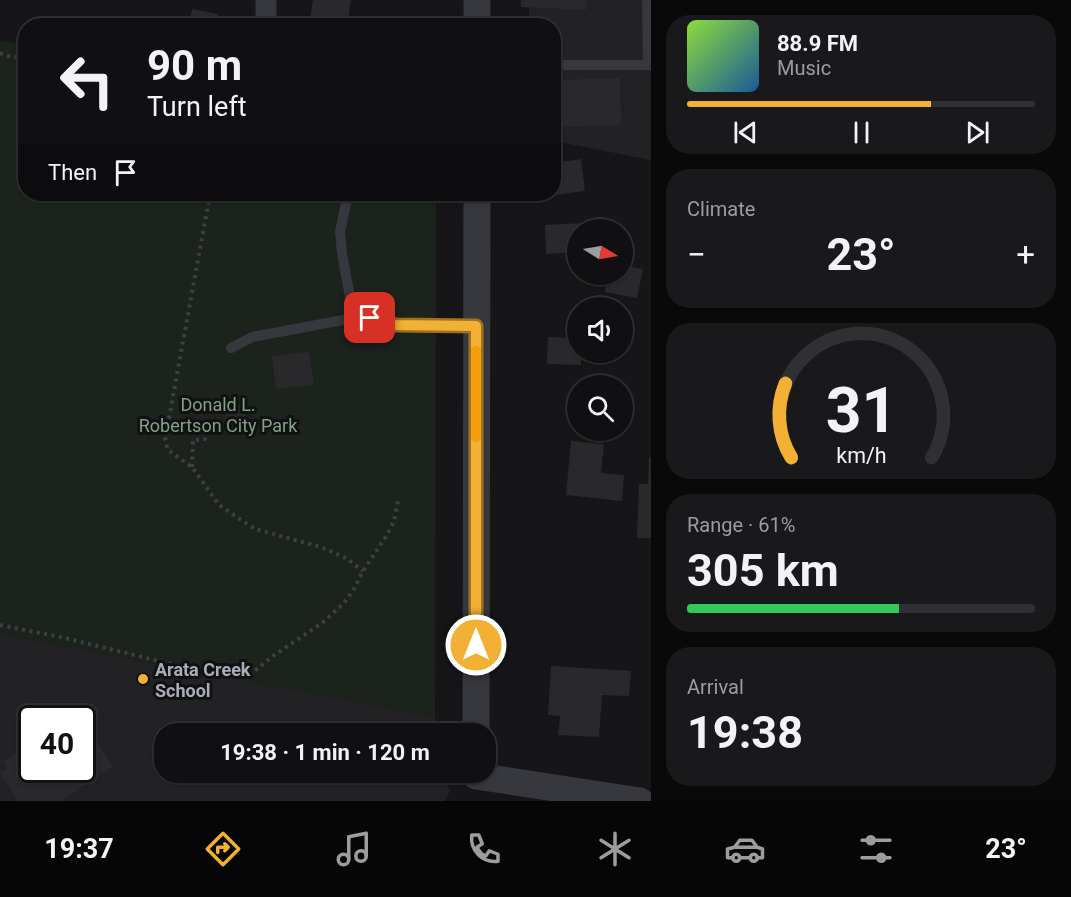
<!DOCTYPE html>
<meta charset="utf-8">
<style>
:root{--surface:#101012;--page:#19191b;--text:#f1f3f6;--muted:#9c9d9f;--line:#303032;--accent:#f2b134}
body{margin:0;font-family:Roboto,sans-serif;background:var(--page);color:var(--text);height:100vh;display:flex;flex-direction:column;font-size:22px;white-space:nowrap}
*{box-sizing:border-box;margin:0}
p{font-size:20px;color:var(--muted)}
.icon{flex:none;width:33px;height:33px;fill:none;stroke:currentColor;stroke-width:2;stroke-linecap:round;stroke-linejoin:round}
.map{position:relative;flex:1;overflow:hidden}
.side{display:flex;flex-direction:column;gap:15px;padding:15px;background:#09090a;width:420px}
.side>*{flex:none}
.hud{position:absolute;left:18px;top:18px;width:543px;height:183px;border-radius:24px;box-shadow:0 2px 4px #0004,0 0 0 2px var(--line);background:#101012;color:var(--text);overflow:hidden}
.needle{width:39px;rotate:101deg}
.tools{position:absolute;left:567px;top:219px;display:grid;gap:12px}
.tools a{display:grid;place-items:center;width:66px;height:66px;border-radius:50%;background:var(--surface);box-shadow:0 2px 4px #0004,0 0 0 2px var(--line);font-size:30px}
.speed{position:absolute;left:18px;top:705px;display:flex;gap:12px;font-size:30px;font-weight:700;text-align:center}
.speed>*{display:grid;place-content:center;width:78px;height:78px;border-radius:50%;background:var(--surface);box-shadow:0 2px 4px #0004,0 0 0 2px var(--line);line-height:1}
.speed .limit{border:3px solid #111;border-radius:9px;background:#fff;color:#111}
.pin{position:absolute;display:grid;place-items:center;width:51px;height:51px;color:#fff;margin:-26px;border-radius:12px;box-shadow:0 3px 9px #0006}
.me{position:absolute;width:66px;margin:-33px;rotate:0deg;stroke-linejoin:round;filter:drop-shadow(0 0 4px #0008)}
.turn{display:flex;align-items:center;gap:21px;height:126px;padding:0 30px;font-size:27px}
.turn .icon{width:78px;height:78px;stroke-width:2.5}
.turn b{display:block;font-size:42px;line-height:51px}
.then{display:flex;align-items:center;height:57px;padding:0 30px;background:#0003;gap:12px;font-size:22px}
.big{font-size:45px;font-weight:700;line-height:1.1}
.side .widget{flex:1;display:flex;flex-direction:column;justify-content:center;gap:9px;min-width:0;padding:0 21px;border-radius:24px;background:var(--page)}
.side .dial{align-items:center;gap:0}
.dial svg{height:156px;overflow:visible;fill:none;stroke:var(--line);stroke-width:7;stroke-linecap:round;text-anchor:middle}
.dial text{fill:var(--text);stroke:none}
.song{display:flex;align-items:center;gap:18px}
.cover{width:72px;height:72px;border-radius:9px;background:linear-gradient(135deg,hsl(90 70% 55%),hsl(210 70% 35%))}
.played{height:6px;border-radius:3px;background:linear-gradient(90deg,var(--accent) 70%,var(--line) 70%)}
.keys{display:flex;justify-content:space-around;direction:ltr}
.heat{display:flex;justify-content:space-between;align-items:center;font-size:33px;direction:ltr}
.charge{height:9px;border-radius:4px;background:linear-gradient(90deg,#34c759 61%,var(--line) 0)}
.trip{position:absolute;left:154px;top:723px;width:342px;height:60px;border-radius:24px;background:var(--surface);box-shadow:0 2px 4px #0004,0 0 0 2px var(--line);font-weight:700;line-height:60px;text-align:center}
.menu{display:flex;height:96px;justify-content:space-around;align-items:center;background:#060607;color:var(--muted)}
.menu .icon{width:42px;height:42px}
.menu .current{color:var(--accent)}
.menu b{font-size:27px;color:var(--text)}
main{display:flex;flex:1;min-height:0}
.map>svg:first-child{display:block}
.built{fill:#222225;fill-rule:evenodd}
.green{fill:#1c231d}
.building{fill:#29292c}
.lines{fill:none;stroke-linecap:round;stroke-linejoin:round}
.path{stroke:#3d3f44;stroke-width:4;stroke-dasharray:3 4.5;stroke-linecap:butt}
.service{stroke:#37383d;stroke-width:10}
.minor{stroke:#37383d;stroke-width:21}
.tertiary{stroke:#37383d;stroke-width:27}
.route-casing{stroke:#9d7322;stroke-width:15}
.route{stroke:#f2b134;stroke-width:10}
.slow{stroke:#f59e0b;stroke-width:10}
.poi-dot{fill:#f2b134;stroke:#111113;stroke-width:2}
.labels{text-anchor:middle;dominant-baseline:central;stroke-width:6;stroke-linejoin:round;paint-order:stroke}
.park-label{font-size:18px;fill:#7fa381;stroke:#111113}
.poi-label{font-size:18px;font-weight:bold;fill:#a8adb8;stroke:#111113;text-anchor:start}
</style>
<main>
<div class="map">
<svg width="651" height="801" viewBox="0 0 651 801">
<rect width="100%" height="100%" fill="#161618"/>
<!-- built -->
<path class="built" d="M 529,0 L 651,0 L 651,160 L 554,141 L 554,26 L 529,25 Z
M 0,634 L 435,717 L 436,733 L 165,734 L 165,772 L 442,773 L 450,791 L 445,801 L 0,801 ZM 32,718 L 82,718 L 82,770 L 32,770 Z"/>
<!-- green -->
<path class="green" d="M 0,41 L 25,45 L 26,194 L 436,194 L 435,717 L 0,634 Z"/>
<!-- building -->
<path class="building" d="M 313,0 L 351,0 L 347,26 L 334,26 L 310,22 Z
M 521,0 L 586,0 L 586,10 L 521,7 Z
M 192,9 L 218,14 L 216,26 L 189,26 Z
M 98,22 L 116,23 L 116,26 L 98,26 Z
M 620,78 L 621,125 L 554,127 L 554,80 Z
M 581,159 L 585,191 L 547,196 L 547,194 L 554,194 L 554,163 Z
M 583,223 L 583,230 L 578,230 L 578,252 L 546,254 L 545,225 Z
M 622,265 L 643,269 L 637,298 L 605,292 L 608,274 L 622,274 Z
M 548,337 L 578,338 L 578,352 L 581,352 L 581,365 L 547,364 Z
M 309,352 L 314,385 L 276,389 L 272,356 Z
M 227,403 L 246,405 L 243,434 L 224,432 Z
M 571,441 L 604,444 L 601,473 L 624,475 L 622,501 L 566,495 Z
M 649,457 L 651,457 L 651,538 L 637,538 L 639,484 L 648,484 Z
M 551,666 L 631,671 L 629,696 L 602,695 L 599,737 L 558,735 L 560,716 L 548,715 Z
M 82,720 L 113,766 L 61,801 L 18,801 L 0,773 L 7,768 L 3,761 L 32,742 L 32,770 L 82,770 Z"/>
<g class="lines">
<!-- path -->
<path class="path" d="M 0,53 L 8,56 L 26,58
M 210,194 L 167,429 L 165,440 L 168,450 L 192,467 L 219,505 L 255,529 L 321,547 L 346,558 L 363,571
M 192,467 L 193,440 L 205,439 L 209,424
M 0,625 L 65,638 L 175,665 L 229,675 L 243,676 L 250,675 L 270,658 L 322,623 L 344,603 L 354,589 L 363,571 L 387,535 L 394,521 L 398,501"/>
<!-- service -->
<path class="service" d="M 647,0 L 648,65
M 554,65 L 651,65
M 347,198 L 340,232 L 342,254 L 354,318
M 231,348 L 252,337 L 354,318 L 370,317 L 396,325 L 476,326"/>
<!-- minor -->
<path class="minor" d="M 266,26 L 266,0"/>
<!-- tertiary -->
<path class="tertiary" d="M 477,26 L 477,0
M 476,734 L 477,194
M 476,776 L 640,801"/>
</g>
<g class="lines">
<defs>
<path id="route" d="M 370,318 L 396,325 L 476,326 L 476,645"/>
</defs>
<!-- route casing -->
<use href="#route" class="route-casing"/>
<!-- route -->
<use href="#route" class="route"/>
<!-- slow -->
<path class="slow" d="M 476,437 L 476,351"/>
</g>
<!-- markers -->
<circle class="poi-dot" cx="143" cy="679" r="6"/>
<g class="labels">
<!-- park labels -->
<g class="park-label">
<text x="218" y="404">Donald L.<tspan x="218" dy="21">Robertson City Park</tspan></text>
</g>
<!-- poi labels -->
<g class="poi-label">
<text x="155" y="669">Arata Creek<tspan x="155" dy="21">School</tspan></text>
</g>
</g>
</svg>
<div class="tools">
<a><svg class="needle" viewBox="-14 -14 28 28"><path d="M0-13l5 13h-10z" fill="#e53935"/><path d="M0 13l5-13h-10z" fill="#9c9d9f"/></svg></a>
<a><svg class="icon" aria-label="sound" viewBox="0 0 24 24"><path d="M4 9h4l5-4v14l-5-4H4zM17 9q2 3 0 6"/></svg></a>
<a><svg class="icon" aria-label="search" viewBox="0 0 24 24"><circle cx="10" cy="10" r="6"/><path d="M15 15l6 6"/></svg></a>
</div>
<div class="speed"><div class="limit">40</div></div>
<div class="pin" style="left:370px;top:318px;background:#d93025"><svg class="icon" aria-label="arrive" viewBox="0 0 24 24"><path d="M6 21V4h12l-3 4 3 4H6"/></svg></div>
<svg class="me" style="left:476px;top:645px" viewBox="-20 -20 40 40"><circle r="17" fill="#f2b134" stroke="#fff" stroke-width="3"/><path d="M0-11L8 9 0 5-8 9z" fill="#fff"/></svg>
<div class="trip">19:38 · 1 min · 120 m</div>
<div class="hud">
<div class="turn"><svg class="icon" aria-label="left" viewBox="0 0 24 24"><path d="M17 20v-9H6M10 6l-5 5 5 5"/></svg><div><b>90 m</b>Turn left</div></div>
<div class="then">Then<svg class="icon" aria-label="arrive" viewBox="0 0 24 24"><path d="M6 21V4h12l-3 4 3 4H6"/></svg></div>
</div>
</div>
<section class="side">
<div class="widget">
<div class="song"><i class="cover"></i><div><b>88.9 FM</b><p>Music</p></div></div>
<div class="played"></div>
<div class="keys"><svg class="icon" aria-label="previous" viewBox="0 0 24 24"><path d="M18 5L8 12l10 7zM5 5v14"/></svg><svg class="icon" aria-label="pause" viewBox="0 0 24 24"><path d="M8 5v14M16 5v14"/></svg><svg class="icon" aria-label="next" viewBox="0 0 24 24"><path d="M6 5l10 7-10 7zM19 5v14"/></svg></div>
</div>
<div class="widget"><p>Climate</p>
<div class="heat"><a>−</a><b class="big">23°</b><a>+</a></div>
</div>
<div class="widget dial"><svg viewBox="0 0 100 80">
<path d="M14 69A42 42 0 1 1 86 69"/>
<path d="M14 69A42 42 0 0 1 11 31" stroke="#f2b134"/>
<text x="50" y="56" font-size="32" font-weight="700">31</text>
<text x="50" y="72" font-size="11">km/h</text>
</svg></div>
<div class="widget"><p>Range · 61%</p><b class="big">305 km</b><div class="charge"></div></div>
<div class="widget"><p>Arrival</p><b class="big">19:38</b></div>
</section>
</main>
<nav class="menu">
<b>19:37</b>
<svg class="icon current" aria-label="directions" viewBox="0 0 24 24"><path d="M12 3l9 9-9 9-9-9zM9 14v-3h6M13 9l2 2-2 2"/></svg>
<svg class="icon" aria-label="music" viewBox="0 0 24 24"><path d="M9 18V5l10-2v13"/><circle cx="6" cy="18" r="3"/><circle cx="16" cy="16" r="3"/></svg>
<svg class="icon" aria-label="phone" viewBox="0 0 24 24"><path d="M5 4h4l2 5-3 2q2 4 5 5l2-3 5 2v4C11 20 4 13 5 4z"/></svg>
<svg class="icon" aria-label="climate" viewBox="0 0 24 24"><path d="M12 3v18M4 7l16 10M4 17L20 7"/></svg>
<svg class="icon" aria-label="car" viewBox="0 0 24 24"><path d="M5 17H2v-5l4-1 3-4h7l3 4 3 1v5h-3M9 17h6M6 11h13"/><circle cx="7" cy="17" r="2"/><circle cx="17" cy="17" r="2"/></svg>
<svg class="icon" aria-label="filters" viewBox="0 0 24 24"><path d="M4 7h16M4 17h16"/><circle cx="9" cy="7" r="2"/><circle cx="15" cy="17" r="2"/></svg>
<b>23°</b>
</nav>
